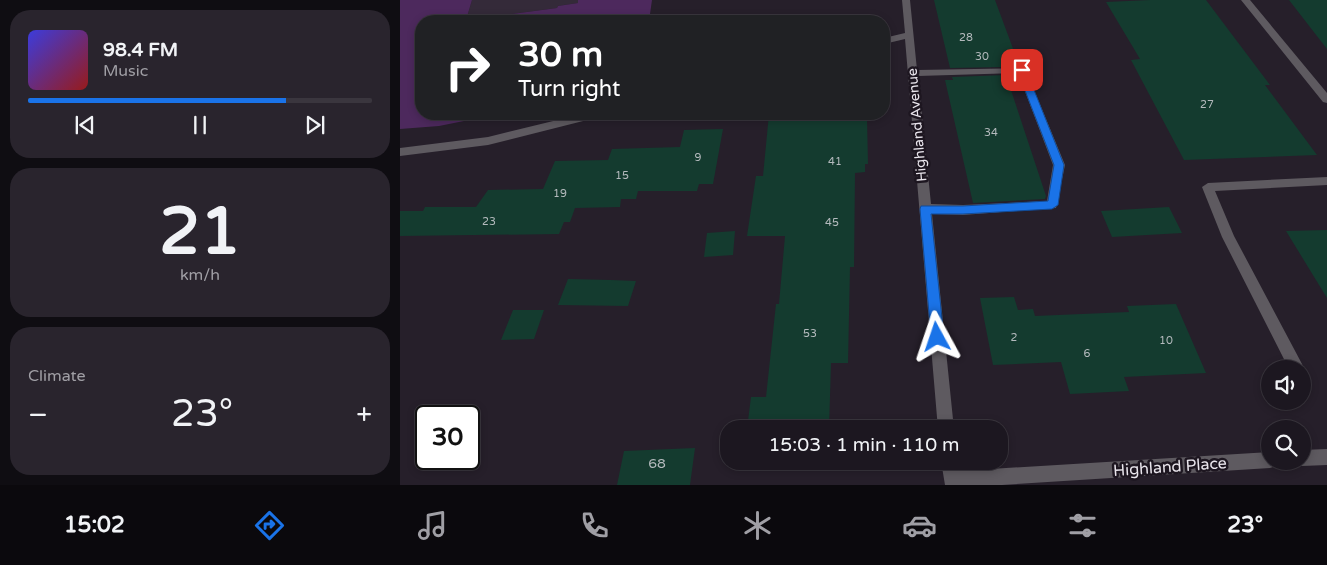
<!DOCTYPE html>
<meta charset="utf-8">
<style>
:root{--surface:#1c1720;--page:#29242d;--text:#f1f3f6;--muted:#a09fa5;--line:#3a363e;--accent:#1a73e8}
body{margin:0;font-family:"Varela Round",sans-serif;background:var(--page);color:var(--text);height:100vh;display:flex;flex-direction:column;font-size:19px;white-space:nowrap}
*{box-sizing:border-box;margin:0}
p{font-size:16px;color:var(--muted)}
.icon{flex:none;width:28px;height:28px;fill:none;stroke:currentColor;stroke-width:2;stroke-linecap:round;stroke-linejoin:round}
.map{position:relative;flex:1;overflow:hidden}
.side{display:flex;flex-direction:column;gap:10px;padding:10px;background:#0f0d12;width:400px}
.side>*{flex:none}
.guide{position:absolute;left:15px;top:15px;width:475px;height:105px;border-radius:20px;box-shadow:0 2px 8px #0003,0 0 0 1px var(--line);background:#202124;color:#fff;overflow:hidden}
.controls{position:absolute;left:861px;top:360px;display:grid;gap:10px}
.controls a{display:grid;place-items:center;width:50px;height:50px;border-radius:50%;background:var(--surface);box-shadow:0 2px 8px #0003,0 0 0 1px var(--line);font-size:25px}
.speed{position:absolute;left:15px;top:405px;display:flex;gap:10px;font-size:25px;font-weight:700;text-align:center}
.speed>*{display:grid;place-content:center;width:65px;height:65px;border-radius:50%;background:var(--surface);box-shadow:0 2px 8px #0003,0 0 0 1px var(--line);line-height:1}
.speed .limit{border:2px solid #111;border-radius:8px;background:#fff;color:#111}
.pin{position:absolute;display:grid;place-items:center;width:42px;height:42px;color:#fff;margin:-21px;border-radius:10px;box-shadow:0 2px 8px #0006}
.me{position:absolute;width:55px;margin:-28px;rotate:355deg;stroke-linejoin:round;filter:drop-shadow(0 0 4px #0008)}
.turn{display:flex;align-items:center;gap:18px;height:105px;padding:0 20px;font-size:22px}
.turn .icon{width:65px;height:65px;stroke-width:2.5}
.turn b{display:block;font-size:35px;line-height:42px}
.big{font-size:38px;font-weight:600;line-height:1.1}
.side .card{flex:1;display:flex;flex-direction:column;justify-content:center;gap:8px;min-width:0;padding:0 18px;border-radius:20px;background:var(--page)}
.side .dial{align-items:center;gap:0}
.dial b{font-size:65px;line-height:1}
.song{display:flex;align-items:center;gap:15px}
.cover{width:60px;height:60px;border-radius:8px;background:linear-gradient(135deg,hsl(240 70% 55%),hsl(0 70% 35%))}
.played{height:5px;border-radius:2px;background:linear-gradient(90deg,var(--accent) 75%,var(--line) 75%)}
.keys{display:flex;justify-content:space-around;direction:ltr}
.heat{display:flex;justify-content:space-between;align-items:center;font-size:28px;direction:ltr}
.trip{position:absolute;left:320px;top:420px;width:288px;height:50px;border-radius:20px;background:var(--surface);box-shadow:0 2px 8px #0003,0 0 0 1px var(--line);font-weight:600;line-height:50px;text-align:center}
.menu{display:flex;height:80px;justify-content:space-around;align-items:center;background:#0b090d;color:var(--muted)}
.menu .icon{width:35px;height:35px}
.menu .active{color:var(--accent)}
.menu b{font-size:22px;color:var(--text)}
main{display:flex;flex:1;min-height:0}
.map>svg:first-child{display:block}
.built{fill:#342a39}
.green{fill:#4d295d}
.building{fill:#143b2f}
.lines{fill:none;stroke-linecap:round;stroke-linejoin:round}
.minor{fill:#5e5a60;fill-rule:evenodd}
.route{fill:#1a73e8;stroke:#114b97}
.labels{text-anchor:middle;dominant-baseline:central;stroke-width:5;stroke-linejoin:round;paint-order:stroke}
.number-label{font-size:11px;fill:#b4babd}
.street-label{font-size:14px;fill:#e9e5ec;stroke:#1d1620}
.near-number-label{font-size:14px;fill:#b4babd}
.near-street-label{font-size:16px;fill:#e9e5ec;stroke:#1d1620}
</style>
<main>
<section class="side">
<div class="card">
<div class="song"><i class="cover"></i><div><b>98.4 FM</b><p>Music</p></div></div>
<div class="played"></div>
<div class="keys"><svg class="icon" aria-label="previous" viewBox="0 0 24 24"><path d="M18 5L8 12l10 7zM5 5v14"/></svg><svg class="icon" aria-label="pause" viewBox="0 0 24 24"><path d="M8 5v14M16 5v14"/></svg><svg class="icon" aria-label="next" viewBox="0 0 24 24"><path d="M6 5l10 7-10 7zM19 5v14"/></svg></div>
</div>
<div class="card dial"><b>21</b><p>km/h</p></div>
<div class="card"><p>Climate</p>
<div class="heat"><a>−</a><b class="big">23°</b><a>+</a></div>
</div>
</section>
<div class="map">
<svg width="927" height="485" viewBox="0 0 927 485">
<rect width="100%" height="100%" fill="#261f2a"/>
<!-- built -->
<path class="built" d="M 72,0 L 178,0 L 178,3 L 158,6 L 157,8 L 66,20 Z"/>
<!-- green -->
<path class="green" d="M 0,0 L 72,0 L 66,20 L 157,8 L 158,6 L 178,3 L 178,0 L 252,0 L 249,21 L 21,21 L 21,114 L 99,114 L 39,126 L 0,129 Z"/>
<!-- building -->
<path class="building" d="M 534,0 L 595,0 L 618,62 L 602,63 L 603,67 L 550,68 Z
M 750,0 L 806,0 L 870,85 L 865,85 L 917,155 L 784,160 L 731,60 L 740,59 L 706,2 Z
M 889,0 L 927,0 L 927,49 Z
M 606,75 L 646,196 L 645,199 L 573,203 L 545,80 L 553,80 L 552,77 Z
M 369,114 L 396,114 L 395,119 L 467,118 L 468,164 L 465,164 L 465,172 L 455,173 L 454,267 L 450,267 L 448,363 L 431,363 L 429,429 L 347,429 L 351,397 L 366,397 L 376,304 L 379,304 L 385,236 L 347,236 L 356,176 L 363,176 Z
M 323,129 L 313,184 L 299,184 L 297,191 L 238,191 L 236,199 L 221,199 L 220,207 L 175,208 L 170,222 L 164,222 L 159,234 L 0,236 L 0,211 L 23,211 L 25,207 L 76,207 L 88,190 L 143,189 L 155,161 L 208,160 L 212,149 L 280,147 L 284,130 Z
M 769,207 L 782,233 L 712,237 L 701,211 Z
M 927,230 L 927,298 L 886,231 Z
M 335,231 L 333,255 L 304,257 L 307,233 Z
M 168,279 L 211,280 L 236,281 L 228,306 L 158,305 Z
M 614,297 L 618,310 L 633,309 L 635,316 L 729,312 L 727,306 L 776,304 L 806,373 L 724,377 L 729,391 L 670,394 L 661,362 L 593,365 L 580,298 Z
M 113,310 L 144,310 L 134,339 L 101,340 Z
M 295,448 L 290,485 L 217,485 L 224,451 Z"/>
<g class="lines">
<!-- minor -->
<path class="minor" d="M 502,0 L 510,0 L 517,70 L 625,68 L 665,165 L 656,208 L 563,215 L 532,214 L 554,429 L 538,429 L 505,39 L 484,44 L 484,38 L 505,33 ZM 618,73 L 653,165 L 647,201 L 563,205 L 531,204 L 518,76 Z
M 841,0 L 850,0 L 927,93 L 927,103 L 923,102 Z
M 182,114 L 200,114 L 195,118 L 88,145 L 0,156 L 0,148 L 88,137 Z
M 927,177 L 927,185 L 815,191 L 834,236 L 902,364 L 904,369 L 903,373 L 908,376 L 910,381 L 908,386 L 903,388 L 902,388 L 902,369 L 889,369 L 822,237 L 802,187 L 808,183 Z
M 927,449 L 927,465 L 902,466 L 896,464 L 895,461 L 902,461 L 902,450 Z
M 870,452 L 870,461 L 878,461 L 876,466 L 870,468 L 602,485 L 545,485 L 541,461 L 557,461 L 558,471 Z"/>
</g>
<!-- route -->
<path class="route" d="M 622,67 L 626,70 L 664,165 L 658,205 L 652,209 L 563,214 L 531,214 L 544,337 L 542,341 L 537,343 L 533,341 L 531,337 L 520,209 L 521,206 L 563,206 L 648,201 L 654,165 L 617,70 Z"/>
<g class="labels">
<!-- number labels -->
<g class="number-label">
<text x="566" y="37">28</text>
<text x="582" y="56">30</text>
<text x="807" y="104">27</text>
<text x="591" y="132">34</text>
<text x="298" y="157">9</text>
<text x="435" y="161">41</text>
<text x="222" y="175">15</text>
<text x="160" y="193">19</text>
<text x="89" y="221">23</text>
<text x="432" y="222">45</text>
<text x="410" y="333">53</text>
<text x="614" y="337">2</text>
<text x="766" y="340">10</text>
<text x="687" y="353">6</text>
</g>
<!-- street labels -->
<g class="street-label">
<text transform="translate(517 125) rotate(-95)">Highland Avenue</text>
</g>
<!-- near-number labels -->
<g class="near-number-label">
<text x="257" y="463">68</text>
</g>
<!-- near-street labels -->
<g class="near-street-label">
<text transform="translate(770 467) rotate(-4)">Highland Place</text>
</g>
</g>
</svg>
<div class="controls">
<a><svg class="icon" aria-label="sound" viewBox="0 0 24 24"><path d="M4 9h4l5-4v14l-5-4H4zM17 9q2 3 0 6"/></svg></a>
<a><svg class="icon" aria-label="search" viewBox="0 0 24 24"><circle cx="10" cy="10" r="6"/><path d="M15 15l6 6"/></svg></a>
</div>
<div class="speed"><div class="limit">30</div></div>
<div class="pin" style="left:622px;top:70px;background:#d93025"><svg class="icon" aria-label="arrive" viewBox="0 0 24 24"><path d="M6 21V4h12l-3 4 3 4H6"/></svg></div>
<svg class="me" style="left:537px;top:337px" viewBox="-20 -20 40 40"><path d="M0-17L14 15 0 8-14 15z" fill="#1a73e8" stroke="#fff" stroke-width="4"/></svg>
<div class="trip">15:03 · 1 min · 110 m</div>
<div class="guide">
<div class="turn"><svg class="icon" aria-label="right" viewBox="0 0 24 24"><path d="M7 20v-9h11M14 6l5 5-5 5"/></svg><div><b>30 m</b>Turn right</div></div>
</div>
</div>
</main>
<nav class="menu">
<b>15:02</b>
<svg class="icon active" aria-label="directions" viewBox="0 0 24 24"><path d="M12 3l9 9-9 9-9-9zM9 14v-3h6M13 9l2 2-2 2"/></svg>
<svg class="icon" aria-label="music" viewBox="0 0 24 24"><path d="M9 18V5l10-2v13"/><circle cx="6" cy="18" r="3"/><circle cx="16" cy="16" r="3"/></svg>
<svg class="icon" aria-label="phone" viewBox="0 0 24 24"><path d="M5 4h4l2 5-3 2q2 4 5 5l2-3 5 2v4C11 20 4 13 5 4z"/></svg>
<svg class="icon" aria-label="climate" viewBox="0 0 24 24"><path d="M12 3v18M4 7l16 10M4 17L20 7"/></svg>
<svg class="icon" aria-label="car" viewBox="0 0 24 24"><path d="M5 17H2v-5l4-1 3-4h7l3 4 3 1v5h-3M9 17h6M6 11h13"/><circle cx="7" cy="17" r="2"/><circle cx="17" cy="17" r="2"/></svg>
<svg class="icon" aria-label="filters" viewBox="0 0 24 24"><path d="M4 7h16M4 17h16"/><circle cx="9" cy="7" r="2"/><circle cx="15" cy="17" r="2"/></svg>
<b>23°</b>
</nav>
